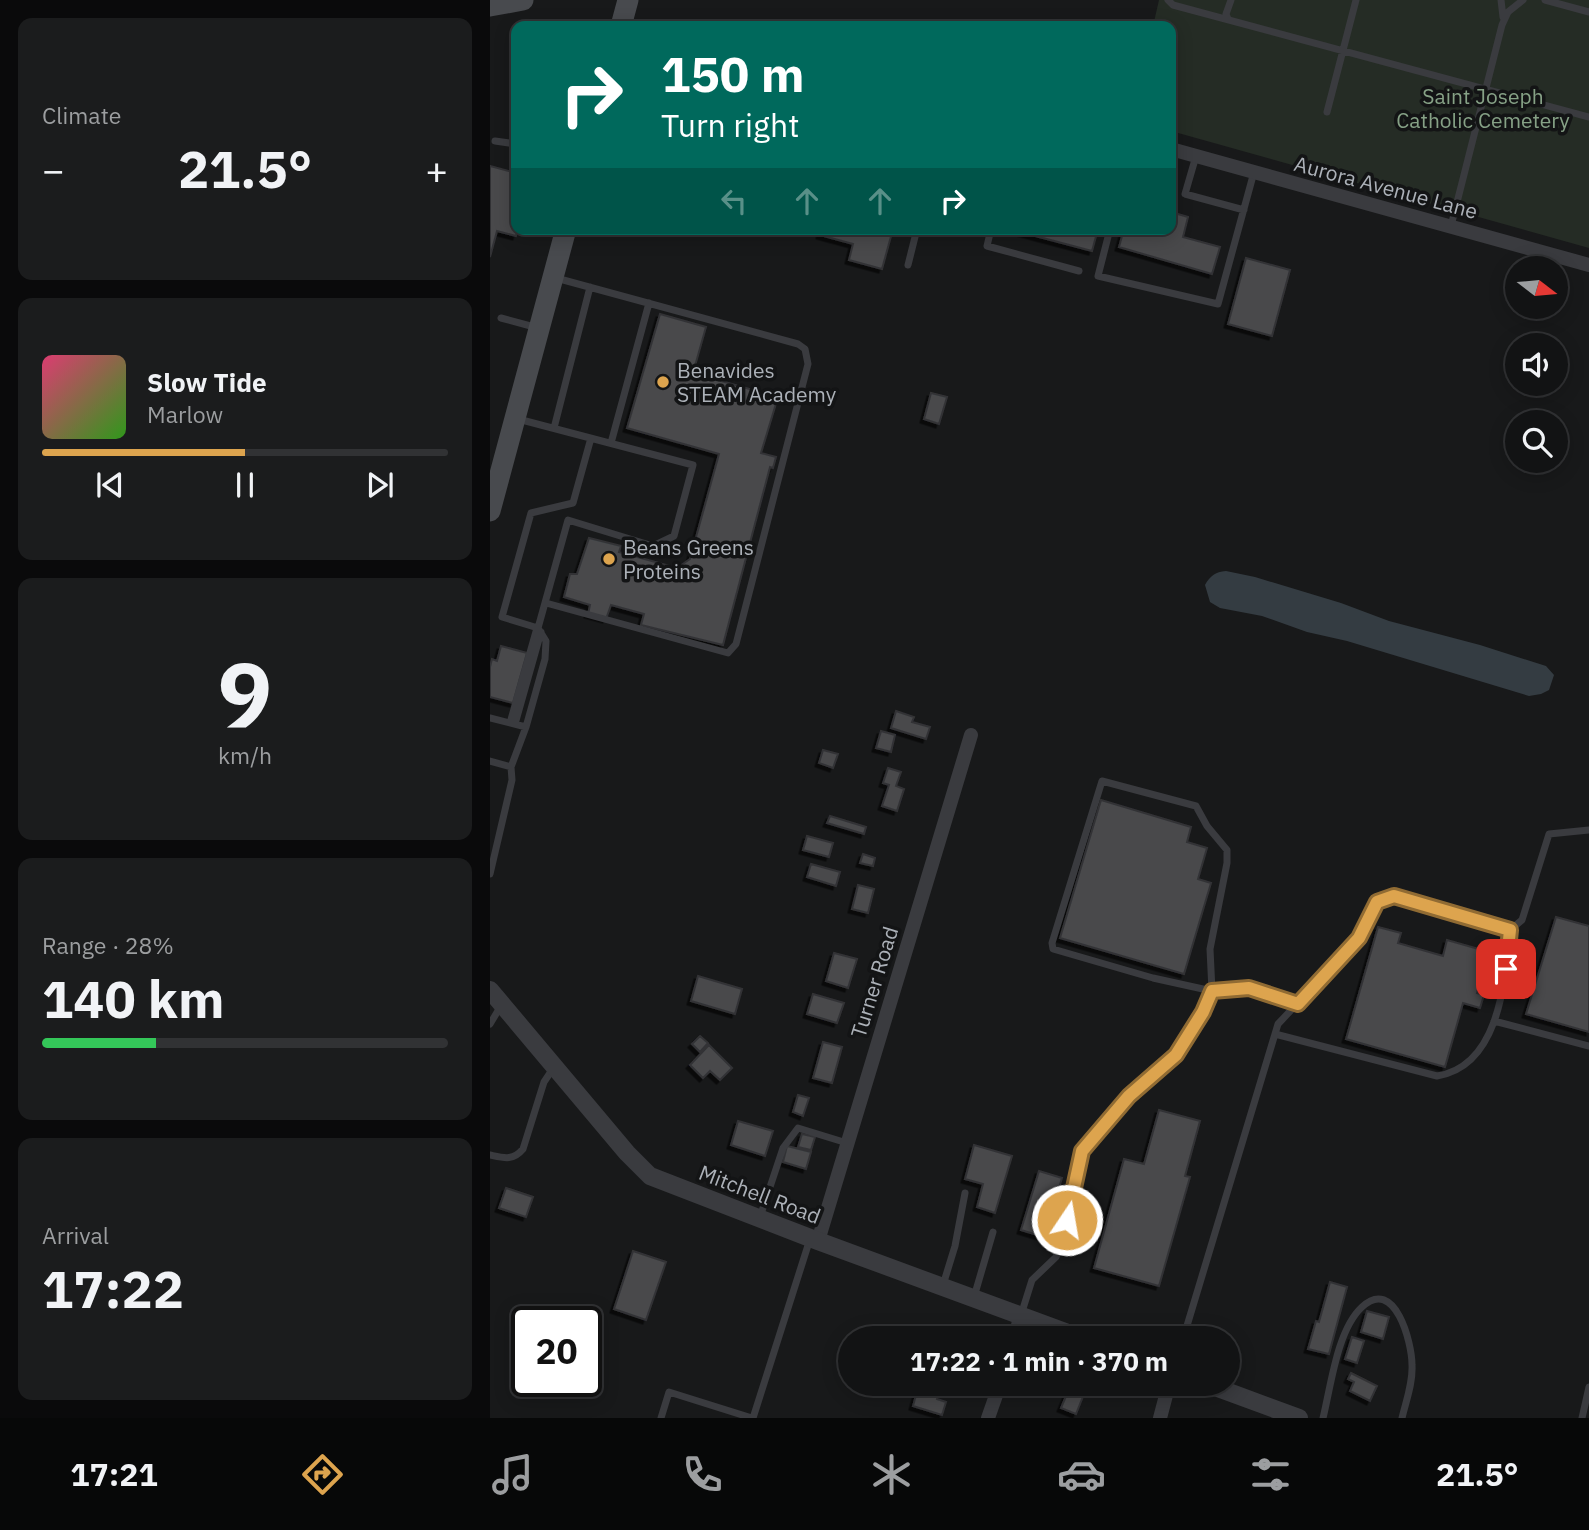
<!DOCTYPE html>
<meta charset="utf-8">
<style>
:root{--surface:#121314;--page:#1b1c1d;--text:#f1f3f6;--muted:#9c9ea0;--line:#313234;--accent:#dda44e}
body{margin:0;font-family:"IBM Plex Sans",sans-serif;background:var(--page);color:var(--text);height:100vh;display:flex;flex-direction:column;font-size:26px;white-space:nowrap}
*{box-sizing:border-box;margin:0}
p{font-size:23px;color:var(--muted)}
.icon{flex:none;width:38px;height:38px;fill:none;stroke:currentColor;stroke-width:2;stroke-linecap:round;stroke-linejoin:round}
.map{position:relative;flex:1;overflow:hidden}
.side{display:flex;flex-direction:column;gap:18px;padding:18px;background:#0a0a0b;width:490px}
.side>*{flex:none}
.guide{position:absolute;left:21px;top:21px;width:665px;height:214px;border-radius:14px;box-shadow:0 4px 18px #0003,0 0 0 2px var(--line);background:#00695c;color:#fff;overflow:hidden}
.needle{width:46px;rotate:106deg}
.tools{position:absolute;left:1015px;top:256px;display:grid;gap:14px}
.tools a{display:grid;place-items:center;width:63px;height:63px;border-radius:50%;background:var(--surface);box-shadow:0 4px 18px #0003,0 0 0 2px var(--line);font-size:35px}
.speed{position:absolute;left:21px;top:1306px;display:flex;gap:14px;font-size:35px;font-weight:700;text-align:center}
.speed>*{display:grid;place-content:center;width:91px;height:91px;border-radius:50%;background:var(--surface);box-shadow:0 4px 18px #0003,0 0 0 2px var(--line);line-height:1}
.speed .limit{border:4px solid #111;border-radius:10px;background:#fff;color:#111}
.pin{position:absolute;display:grid;place-items:center;width:60px;height:60px;color:#fff;margin:-30px;border-radius:14px;box-shadow:0 4px 10px #0006}
.me{position:absolute;width:77px;margin:-38px;rotate:12deg;stroke-linejoin:round;filter:drop-shadow(0 0 5px #0008)}
.turn{display:flex;align-items:center;gap:24px;height:147px;padding:0 35px;font-size:32px}
.turn .icon{width:91px;height:91px;stroke-width:2.5}
.turn b{display:block;font-size:49px;line-height:60px}
.lanes{display:flex;align-items:center;height:66px;padding:0 35px;background:#0003;justify-content:center;gap:35px;direction:ltr}
.lanes .off{opacity:.35}
.big{font-size:52px;font-weight:700;line-height:1.1}
.side .tile{flex:1;display:flex;flex-direction:column;justify-content:center;gap:10px;min-width:0;padding:0 24px;border-radius:14px;background:var(--page)}
.side .dial{align-items:center;gap:0}
.dial b{font-size:91px;line-height:1}
.song{display:flex;align-items:center;gap:21px}
.cover{width:84px;height:84px;border-radius:10px;background:linear-gradient(135deg,hsl(340 70% 55%),hsl(110 70% 35%))}
.played{height:7px;border-radius:4px;background:linear-gradient(90deg,var(--accent) 50%,var(--line) 50%)}
.keys{display:flex;justify-content:space-around;direction:ltr}
.heat{display:flex;justify-content:space-between;align-items:center;font-size:38px;direction:ltr}
.charge{height:10px;border-radius:5px;background:linear-gradient(90deg,#34c759 28%,var(--line) 0)}
.trip{position:absolute;left:348px;top:1326px;width:402px;height:70px;border-radius:35px;background:var(--surface);box-shadow:0 4px 18px #0003,0 0 0 2px var(--line);font-weight:700;line-height:70px;text-align:center}
.tabs{display:flex;height:112px;justify-content:space-around;align-items:center;background:#070808;color:var(--muted)}
.tabs .icon{width:49px;height:49px}
.tabs .active{color:var(--accent)}
.tabs b{font-size:32px;color:var(--text)}
main{display:flex;flex:1;min-height:0}
.map>svg:first-child{display:block}
.green{fill:#252c25}
.water{fill:#343c42}
.building{fill:#48494c;stroke:#333336;stroke-width:2;filter:url(#shadow)}
.lines{fill:none;stroke-linecap:round;stroke-linejoin:round}
.service{stroke:#3a3b3f;stroke-width:7}
.minor{stroke:#3a3b3f;stroke-width:14}
.tertiary{stroke:#3a3b3f;stroke-width:18}
.secondary{stroke:#484a4e;stroke-width:21}
.route-casing{stroke:#906b33;stroke-width:18}
.route{stroke:#dda44e;stroke-width:12}
.poi-dot{fill:#dda44e;stroke:#131415;stroke-width:2.5}
.labels{text-anchor:middle;dominant-baseline:central;stroke-width:7;stroke-linejoin:round;paint-order:stroke}
.park-label{font-size:21px;fill:#86a186;stroke:#131415}
.street-label{font-size:21px;fill:#acb1b8;stroke:#131415}
.poi-label{font-size:21px;fill:#acb1b8;stroke:#131415;text-anchor:start}
</style>
<main>
<section class="side">
<div class="tile"><p>Climate</p>
<div class="heat"><a>−</a><b class="big">21.5°</b><a>+</a></div>
</div>
<div class="tile">
<div class="song"><i class="cover"></i><div><b>Slow Tide</b><p>Marlow</p></div></div>
<div class="played"></div>
<div class="keys"><svg class="icon" aria-label="previous" viewBox="0 0 24 24"><path d="M18 5L8 12l10 7zM5 5v14"/></svg><svg class="icon" aria-label="pause" viewBox="0 0 24 24"><path d="M8 5v14M16 5v14"/></svg><svg class="icon" aria-label="next" viewBox="0 0 24 24"><path d="M6 5l10 7-10 7zM19 5v14"/></svg></div>
</div>
<div class="tile dial"><b>9</b><p>km/h</p></div>
<div class="tile"><p>Range · 28%</p><b class="big">140 km</b><div class="charge"></div></div>
<div class="tile"><p>Arrival</p><b class="big">17:22</b></div>
</section>
<div class="map">
<svg width="1099" height="1418" viewBox="0 0 1099 1418">
<defs>
<filter id="shadow"><feDropShadow dx="-3.5" dy="3.5" stdDeviation="0" flood-color="#0009"/></filter>
</defs>
<rect width="100%" height="100%" fill="#18191a"/>
<!-- green -->
<path class="green" d="M 669,0 L 1099,0 L 1099,248 L 681,131 L 681,26 L 663,26 Z"/>
<!-- water -->
<path class="water" d="M 736,571 L 765,577 L 851,603 L 899,621 L 990,645 L 1056,666 L 1064,675 L 1059,690 L 1051,694 L 1039,696 L 857,641 L 817,632 L 772,616 L 730,608 L 720,602 L 715,585 C 720,576 725,572 736,571 Z"/>
<!-- building -->
<path class="building" d="M 0,166 L 26,173 L 28,229 L 26,236 L 7,231 L 0,257 Z
M 681,212 L 698,217 L 693,237 L 730,247 L 722,274 L 629,247 L 634,229 L 666,229 L 675,232 L 676,229 L 681,229 Z
M 332,229 L 403,229 L 392,269 L 359,260 L 363,244 L 330,235 Z
M 519,229 L 608,229 L 602,251 Z
M 756,258 L 800,270 L 782,336 L 738,324 Z
M 170,314 L 216,327 L 203,373 L 288,397 L 271,453 L 286,457 L 283,468 L 280,467 L 233,645 L 151,625 L 154,614 L 121,605 L 116,619 L 98,614 L 100,605 L 74,597 L 80,574 L 87,574 L 99,538 L 131,546 L 129,552 L 187,568 L 200,559 L 229,454 L 137,428 Z
M 441,393 L 457,397 L 449,424 L 434,419 Z
M 11,646 L 37,653 L 23,703 L 0,697 L 0,667 L 2,659 L 7,661 Z
M 406,711 L 424,717 L 422,722 L 440,727 L 436,739 L 401,728 Z
M 391,731 L 405,735 L 401,752 L 386,748 Z
M 333,750 L 348,754 L 343,768 L 329,763 Z
M 398,768 L 411,772 L 406,786 L 414,789 L 407,811 L 392,806 L 399,785 L 393,783 Z
M 611,800 L 701,827 L 697,842 L 717,848 L 708,879 L 721,883 L 694,974 L 570,938 Z
M 340,816 L 376,827 L 374,834 L 337,823 Z
M 317,836 L 343,843 L 339,857 L 313,850 Z
M 373,854 L 385,858 L 383,866 L 370,863 Z
M 321,864 L 350,872 L 346,886 L 317,877 Z
M 368,885 L 384,889 L 378,913 L 362,909 Z
M 1066,917 L 1099,926 L 1099,1032 L 1036,1014 Z
M 888,927 L 911,933 L 908,943 L 953,956 L 957,940 L 999,952 L 987,993 L 994,995 L 990,1008 L 973,1003 L 955,1067 L 856,1039 Z
M 344,953 L 367,959 L 358,988 L 336,981 Z
M 208,976 L 252,989 L 245,1014 L 201,1001 Z
M 323,994 L 354,1003 L 347,1023 L 317,1014 Z
M 210,1036 L 218,1043 L 210,1052 L 202,1044 Z
M 333,1042 L 352,1047 L 342,1083 L 323,1078 Z
M 219,1045 L 242,1068 L 230,1080 L 220,1071 L 213,1078 L 200,1065 Z
M 308,1095 L 319,1098 L 313,1116 L 303,1112 Z
M 669,1110 L 710,1121 L 695,1176 L 700,1177 L 669,1286 L 604,1268 L 634,1159 L 654,1164 Z
M 248,1121 L 283,1131 L 275,1156 L 241,1145 Z
M 312,1134 L 325,1137 L 321,1150 L 308,1147 Z
M 484,1145 L 522,1156 L 505,1213 L 487,1207 L 493,1184 L 475,1179 Z
M 297,1146 L 321,1152 L 316,1169 L 293,1162 Z
M 549,1171 L 572,1178 L 554,1237 L 531,1230 Z
M 16,1188 L 43,1197 L 36,1217 L 9,1208 Z
M 143,1251 L 176,1262 L 156,1320 L 124,1309 Z
M 840,1282 L 857,1287 L 839,1354 L 818,1349 L 826,1321 L 829,1322 Z
M 877,1311 L 899,1317 L 893,1339 L 871,1332 Z
M 101,1316 L 112,1320 L 108,1332 L 97,1329 Z
M 461,1329 L 475,1334 L 473,1339 L 457,1339 Z
M 862,1337 L 874,1341 L 867,1363 L 855,1359 Z
M 861,1373 L 887,1386 L 880,1401 L 860,1391 L 864,1382 L 858,1379 Z
M 429,1384 L 451,1384 L 447,1399 L 456,1402 L 452,1415 L 423,1406 Z
M 581,1384 L 598,1384 L 586,1414 L 571,1408 Z"/>
<g class="lines">
<!-- service -->
<path class="service" d="M 678,0 L 683,5 L 1099,117
M 1011,0 L 1013,17
M 1055,0 L 1099,12
M 738,19 L 736,14 L 741,0
M 837,112 L 866,0
M 5,141 L 26,144
M 706,156 L 695,194 L 754,210
M 961,226 L 1012,25 L 1018,12 L 1033,0
M 501,229 L 497,246 L 589,271
M 620,229 L 608,276 L 728,304 L 764,172
M 418,265 L 427,229
M 11,318 L 48,328
M 28,419 L 203,465 L 184,536 L 163,546 L 78,520 L 48,628
M 64,428 L 100,287
M 121,443 L 159,303
M 56,603 L 238,653 L 246,644 L 318,364 L 315,349 L 308,344 L 66,278
M 0,718 L 36,727 L 55,659 L 56,641 L 48,628 L 12,617 L 41,513 L 83,503 L 101,438
M 20,723 L 47,628
M 25,724 L 51,632
M 0,761 L 21,767 L 36,727
M 612,781 L 706,806 L 717,826 L 737,850 L 737,863 L 720,949 L 722,991 L 663,978 L 563,949 L 562,943 Z
M 0,874 L 22,780 L 21,767
M 1004,1021 L 1099,1046
M 0,1024 L 12,1004
M 785,1034 L 947,1076 C 1010,1066 1015,980 1020,930
M 0,1155 C 14,1158 23,1161 33,1149 L 54,1082 L 64,1067
M 270,1217 L 293,1148 L 308,1128 L 357,1143
M 453,1285 L 465,1246 L 475,1193
M 484,1297 L 503,1232
M 531,1315 L 542,1280 L 566,1257 L 572,1243 L 592,1151 L 639,1096 L 686,1055 L 713,1012 L 722,991 L 759,988 L 808,1004
M 693,1339 L 788,1024 L 869,938 L 887,902 L 904,896 L 1020,930 L 1032,920 L 1059,834 L 1099,830
M 171,1418 L 179,1392 L 262,1418
M 263,1418 L 320,1239
M 833,1418 C 841,1386 847,1330 872,1307 C 905,1276 922,1343 922,1365 C 923,1383 916,1401 912,1418
M 1092,1418 L 1099,1387"/>
<!-- minor -->
<path class="minor" d="M 681,149 L 1099,265
M 328,1241 L 481,735
M 524,1339 L 531,1315
M 498,1418 L 510,1384
M 670,1418 L 679,1384"/>
<!-- tertiary -->
<path class="tertiary" d="M 0,990 L 137,1153 L 160,1176 L 328,1241 L 594,1339
M 717,1384 L 809,1418"/>
<!-- secondary -->
<path class="secondary" d="M 0,6 L 33,0
M 131,26 L 138,0
M 0,511 L 76,229"/>
</g>
<g class="lines">
<defs>
<path id="route" d="M 577,1220 L 592,1151 L 639,1096 L 686,1055 L 713,1012 L 722,991 L 759,988 L 808,1004 L 869,938 L 887,902 L 904,896 L 1020,930 L 1016,969"/>
</defs>
<!-- route casing -->
<use href="#route" class="route-casing"/>
<!-- route -->
<use href="#route" class="route"/>
</g>
<!-- markers -->
<g class="poi-dot">
<circle cx="173" cy="382" r="7"/>
<circle cx="119" cy="559" r="7"/>
</g>
<g class="labels">
<!-- park labels -->
<g class="park-label">
<text x="993" y="96">Saint Joseph<tspan x="993" dy="24">Catholic Cemetery</tspan></text>
</g>
<!-- street labels -->
<g class="street-label">
<text transform="translate(896 187) rotate(15)">Aurora Avenue Lane</text>
<text transform="translate(384 982) rotate(-73)">Turner Road</text>
<text transform="translate(270 1194) rotate(21)">Mitchell Road</text>
</g>
<!-- poi labels -->
<g class="poi-label">
<text x="187" y="370">Benavides<tspan x="187" dy="24">STEAM Academy</tspan></text>
<text x="133" y="547">Beans Greens<tspan x="133" dy="24">Proteins</tspan></text>
</g>
</g>
</svg>
<div class="tools">
<a><svg class="needle" viewBox="-14 -14 28 28"><path d="M0-13l5 13h-10z" fill="#e53935"/><path d="M0 13l5-13h-10z" fill="#9c9ea0"/></svg></a>
<a><svg class="icon" aria-label="sound" viewBox="0 0 24 24"><path d="M4 9h4l5-4v14l-5-4H4zM17 9q2 3 0 6"/></svg></a>
<a><svg class="icon" aria-label="search" viewBox="0 0 24 24"><circle cx="10" cy="10" r="6"/><path d="M15 15l6 6"/></svg></a>
</div>
<div class="speed"><div class="limit">20</div></div>
<div class="pin" style="left:1016px;top:969px;background:#d93025"><svg class="icon" aria-label="arrive" viewBox="0 0 24 24"><path d="M6 21V4h12l-3 4 3 4H6"/></svg></div>
<svg class="me" style="left:577px;top:1220px" viewBox="-20 -20 40 40"><circle r="17" fill="#dda44e" stroke="#fff" stroke-width="3"/><path d="M0-11L8 9 0 5-8 9z" fill="#fff"/></svg>
<div class="trip">17:22 · 1 min · 370 m</div>
<div class="guide">
<div class="turn"><svg class="icon" aria-label="right" viewBox="0 0 24 24"><path d="M7 20v-9h11M14 6l5 5-5 5"/></svg><div><b>150 m</b>Turn right</div></div>
<div class="lanes"><svg class="icon off" aria-label="left" viewBox="0 0 24 24"><path d="M17 20v-9H6M10 6l-5 5 5 5"/></svg><svg class="icon off" aria-label="ahead" viewBox="0 0 24 24"><path d="M12 20V5M6 11l6-6 6 6"/></svg><svg class="icon off" aria-label="ahead" viewBox="0 0 24 24"><path d="M12 20V5M6 11l6-6 6 6"/></svg><svg class="icon" aria-label="right" viewBox="0 0 24 24"><path d="M7 20v-9h11M14 6l5 5-5 5"/></svg></div>
</div>
</div>
</main>
<nav class="tabs">
<b>17:21</b>
<svg class="icon active" aria-label="directions" viewBox="0 0 24 24"><path d="M12 3l9 9-9 9-9-9zM9 14v-3h6M13 9l2 2-2 2"/></svg>
<svg class="icon" aria-label="music" viewBox="0 0 24 24"><path d="M9 18V5l10-2v13"/><circle cx="6" cy="18" r="3"/><circle cx="16" cy="16" r="3"/></svg>
<svg class="icon" aria-label="phone" viewBox="0 0 24 24"><path d="M5 4h4l2 5-3 2q2 4 5 5l2-3 5 2v4C11 20 4 13 5 4z"/></svg>
<svg class="icon" aria-label="climate" viewBox="0 0 24 24"><path d="M12 3v18M4 7l16 10M4 17L20 7"/></svg>
<svg class="icon" aria-label="car" viewBox="0 0 24 24"><path d="M5 17H2v-5l4-1 3-4h7l3 4 3 1v5h-3M9 17h6M6 11h13"/><circle cx="7" cy="17" r="2"/><circle cx="17" cy="17" r="2"/></svg>
<svg class="icon" aria-label="filters" viewBox="0 0 24 24"><path d="M4 7h16M4 17h16"/><circle cx="9" cy="7" r="2"/><circle cx="15" cy="17" r="2"/></svg>
<b>21.5°</b>
</nav>
